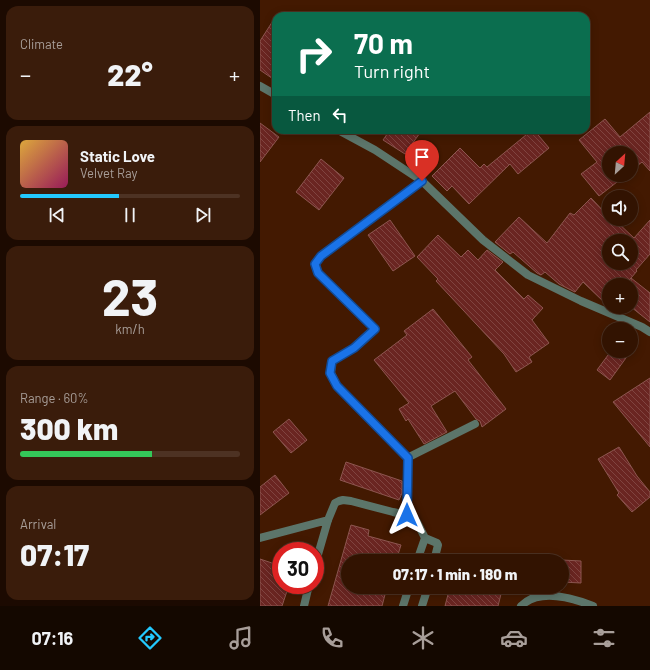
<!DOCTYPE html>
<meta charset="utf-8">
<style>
:root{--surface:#321301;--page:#3a1c0b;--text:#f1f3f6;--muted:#a89e99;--line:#4d3223;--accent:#23c9fe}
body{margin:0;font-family:Barlow,sans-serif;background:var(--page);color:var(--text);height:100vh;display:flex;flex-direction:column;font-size:15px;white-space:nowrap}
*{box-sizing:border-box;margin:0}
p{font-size:13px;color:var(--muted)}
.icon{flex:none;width:22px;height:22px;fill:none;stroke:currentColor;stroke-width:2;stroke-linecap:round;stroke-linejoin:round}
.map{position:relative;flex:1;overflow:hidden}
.sheet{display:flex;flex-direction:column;gap:6px;padding:6px;background:#1c0a01;width:260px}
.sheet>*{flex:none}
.banner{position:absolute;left:12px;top:12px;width:318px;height:122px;border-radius:12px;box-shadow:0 2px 10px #0003,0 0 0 1px var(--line);background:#0b6e4f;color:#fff;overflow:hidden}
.needle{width:26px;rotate:26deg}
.controls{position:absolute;left:342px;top:146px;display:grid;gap:8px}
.controls a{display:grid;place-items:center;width:36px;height:36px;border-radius:50%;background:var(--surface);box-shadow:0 2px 10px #0003,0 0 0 1px var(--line);font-size:20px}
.speed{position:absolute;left:12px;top:542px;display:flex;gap:8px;font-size:20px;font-weight:700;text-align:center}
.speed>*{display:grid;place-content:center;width:52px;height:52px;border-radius:50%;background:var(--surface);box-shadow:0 2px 10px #0003,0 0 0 1px var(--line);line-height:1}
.speed .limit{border:6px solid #d22;background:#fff;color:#111}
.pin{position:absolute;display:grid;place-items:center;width:34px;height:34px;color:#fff;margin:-41px -17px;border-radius:50% 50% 50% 0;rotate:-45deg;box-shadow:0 0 4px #0007}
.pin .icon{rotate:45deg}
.me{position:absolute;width:44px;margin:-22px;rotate:0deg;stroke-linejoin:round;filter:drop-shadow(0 0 3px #0008)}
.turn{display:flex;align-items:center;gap:14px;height:84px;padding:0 16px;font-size:18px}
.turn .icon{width:52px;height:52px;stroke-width:2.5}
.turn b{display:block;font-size:28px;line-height:34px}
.then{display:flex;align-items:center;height:38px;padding:0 16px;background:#0003;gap:8px;font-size:15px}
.big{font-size:30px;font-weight:800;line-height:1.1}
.sheet .card{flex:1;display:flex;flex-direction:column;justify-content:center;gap:6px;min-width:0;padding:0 14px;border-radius:12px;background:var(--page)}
.sheet .dial{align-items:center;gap:0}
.dial b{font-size:52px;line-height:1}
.song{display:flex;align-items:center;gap:12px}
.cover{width:48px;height:48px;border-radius:6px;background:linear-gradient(135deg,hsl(40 70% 55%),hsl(330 70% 35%))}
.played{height:4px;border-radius:2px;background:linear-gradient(90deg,var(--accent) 45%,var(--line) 45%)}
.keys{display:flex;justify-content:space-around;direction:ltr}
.heat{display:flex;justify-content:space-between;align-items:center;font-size:22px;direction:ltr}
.charge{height:6px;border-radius:3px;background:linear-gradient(90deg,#34c759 60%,var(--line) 0)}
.trip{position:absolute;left:81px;top:554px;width:228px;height:40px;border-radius:20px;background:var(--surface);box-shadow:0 2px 10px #0003,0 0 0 1px var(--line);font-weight:800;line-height:40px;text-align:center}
.tabs{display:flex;height:64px;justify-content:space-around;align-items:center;background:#140800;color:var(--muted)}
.tabs .icon{width:28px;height:28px}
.tabs .selected{color:var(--accent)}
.tabs b{font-size:18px;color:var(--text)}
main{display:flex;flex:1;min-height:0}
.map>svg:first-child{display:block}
.building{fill:url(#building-back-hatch);stroke:#8d5650;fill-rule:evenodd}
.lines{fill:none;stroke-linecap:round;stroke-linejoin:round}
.street{stroke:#5c756a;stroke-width:8}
.route-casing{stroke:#114b97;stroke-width:10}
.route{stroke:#1a73e8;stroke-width:7}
</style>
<main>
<section class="sheet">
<div class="card"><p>Climate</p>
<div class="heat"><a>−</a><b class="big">22°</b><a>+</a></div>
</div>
<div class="card">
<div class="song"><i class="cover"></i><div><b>Static Love</b><p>Velvet Ray</p></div></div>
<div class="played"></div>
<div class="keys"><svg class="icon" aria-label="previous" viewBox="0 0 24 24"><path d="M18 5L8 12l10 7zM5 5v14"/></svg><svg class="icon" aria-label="pause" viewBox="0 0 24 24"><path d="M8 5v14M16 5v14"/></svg><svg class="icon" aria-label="next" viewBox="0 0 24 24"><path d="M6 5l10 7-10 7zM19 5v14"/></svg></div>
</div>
<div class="card dial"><b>23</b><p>km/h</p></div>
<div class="card"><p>Range · 60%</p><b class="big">300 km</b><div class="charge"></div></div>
<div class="card"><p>Arrival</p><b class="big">07:17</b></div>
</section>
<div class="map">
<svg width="390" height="606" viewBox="0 0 390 606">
<defs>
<pattern id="building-back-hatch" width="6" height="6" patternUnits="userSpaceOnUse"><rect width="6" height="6" fill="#6a2521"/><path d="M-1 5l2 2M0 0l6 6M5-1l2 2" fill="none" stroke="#804440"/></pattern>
</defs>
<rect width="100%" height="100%" fill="#431901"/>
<!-- building -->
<path class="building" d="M 16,16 L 16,81 L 0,70 L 0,41 Z
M 390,112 L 390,171 L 382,162 L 371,171 L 371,153 L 349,153 L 349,175 L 366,175 L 339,196 L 321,174 L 337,162 L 319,140 L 345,119 L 360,137 Z
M 0,123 L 19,137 L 0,162 Z
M 130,130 L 162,130 L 145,154 L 123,140 Z
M 272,130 L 274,130 L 289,148 L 258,174 L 250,164 L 209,204 L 192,186 L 187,191 L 172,176 L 200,148 L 220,168 L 224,164 L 227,167 Z
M 61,159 L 84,178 L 59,210 L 36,192 Z
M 331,198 L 349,217 L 349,219 L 351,219 L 354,222 L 355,220 L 374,238 L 390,220 L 390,254 L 376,270 L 377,271 L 371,278 L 390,293 L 390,322 L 371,307 L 371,278 L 364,285 L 349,285 L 349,300 L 346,304 L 323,282 L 315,292 L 299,284 L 285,272 L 281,275 L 277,273 L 253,252 L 250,254 L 235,242 L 259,217 L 287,243 L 310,213 L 314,215 ZM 349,241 L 371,241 L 371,263 L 349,263 Z
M 130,220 L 155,256 L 133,271 L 108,235 Z
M 178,235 L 201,257 L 208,250 L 218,260 L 227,250 L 243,262 L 235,270 L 264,299 L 268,295 L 283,308 L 272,320 L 289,343 L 269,357 L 272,362 L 256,372 L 244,354 L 176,281 L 178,279 L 157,257 Z
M 173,309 L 212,357 L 208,360 L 246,409 L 222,427 L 220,421 L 216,419 L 195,391 L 171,406 L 187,432 L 164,444 L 148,419 L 146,421 L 139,409 L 149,403 L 114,360 L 147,335 L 144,331 Z
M 351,351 L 371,351 L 350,380 L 337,370 Z
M 390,378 L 390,447 L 353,402 Z
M 29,419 L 47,440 L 31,453 L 13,432 Z
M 359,447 L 377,476 L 390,492 L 390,497 L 372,512 L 357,495 L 359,493 L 338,459 Z
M 86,462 L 142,481 L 142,493 L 139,500 L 80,480 Z
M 15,475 L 29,493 L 0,515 L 0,487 Z
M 91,525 L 109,530 L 108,536 L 141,545 L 136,561 L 88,561 L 88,587 L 127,587 L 122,606 L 68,606 Z
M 0,559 L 21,566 L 21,585 L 29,585 L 22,606 L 0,606 Z
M 302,560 L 321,561 L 321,583 L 302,582 Z
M 190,587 L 217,587 L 241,594 L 238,606 L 185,606 Z"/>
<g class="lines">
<!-- street -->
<path class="street" d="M 0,86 L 16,95
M 78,130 L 115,150 L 162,181 L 223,240 L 268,275 L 321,301 L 382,327 L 390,332
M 147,458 L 215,424
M 147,515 L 147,458 L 77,386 L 71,373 L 72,361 L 94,348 L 115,329 L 58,273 L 55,264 L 61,256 L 162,181
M 0,538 L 68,520
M 157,561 L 165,538
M 55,565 L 68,520 L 75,503 L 79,501 L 83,500 L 91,501 L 133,512 L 147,515 L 157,522 L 165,538 L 177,543 L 178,545 L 174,561
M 44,606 L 49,585
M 143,606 L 149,587
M 162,606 L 168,587
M 261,606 C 279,588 313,598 333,606"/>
</g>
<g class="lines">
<defs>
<path id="route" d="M 147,515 L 148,458 L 77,386 L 70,373 L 72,361 L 94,348 L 115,329 L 58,273 L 55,264 L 61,256 L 162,181"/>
</defs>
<!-- route casing -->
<use href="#route" class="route-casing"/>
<!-- route -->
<use href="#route" class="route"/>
</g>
</svg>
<div class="controls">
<a><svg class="needle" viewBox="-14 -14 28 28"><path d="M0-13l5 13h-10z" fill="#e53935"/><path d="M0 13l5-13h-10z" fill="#a89e99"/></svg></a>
<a><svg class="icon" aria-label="sound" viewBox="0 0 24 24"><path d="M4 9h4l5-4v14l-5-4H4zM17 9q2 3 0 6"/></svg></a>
<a><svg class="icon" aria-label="search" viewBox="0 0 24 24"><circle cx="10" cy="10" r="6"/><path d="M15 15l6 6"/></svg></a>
<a>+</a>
<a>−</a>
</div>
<div class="speed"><div class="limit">30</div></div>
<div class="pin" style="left:162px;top:181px;background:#d93025"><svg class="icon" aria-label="arrive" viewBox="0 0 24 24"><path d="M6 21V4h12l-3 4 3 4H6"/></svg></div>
<svg class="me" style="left:147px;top:515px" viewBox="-20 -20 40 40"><path d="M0-17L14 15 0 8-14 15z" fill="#1a73e8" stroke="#fff" stroke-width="4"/></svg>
<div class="trip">07:17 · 1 min · 180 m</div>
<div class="banner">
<div class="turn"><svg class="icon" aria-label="right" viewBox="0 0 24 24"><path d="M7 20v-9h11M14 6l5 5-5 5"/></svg><div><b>70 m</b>Turn right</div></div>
<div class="then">Then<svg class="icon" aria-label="left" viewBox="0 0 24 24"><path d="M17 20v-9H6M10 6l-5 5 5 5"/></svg></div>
</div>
</div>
</main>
<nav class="tabs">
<b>07:16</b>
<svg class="icon selected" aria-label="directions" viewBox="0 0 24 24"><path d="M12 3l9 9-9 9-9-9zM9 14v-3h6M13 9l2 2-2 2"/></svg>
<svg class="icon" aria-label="music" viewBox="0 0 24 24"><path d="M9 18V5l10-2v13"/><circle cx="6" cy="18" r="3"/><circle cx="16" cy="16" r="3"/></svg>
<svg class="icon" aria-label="phone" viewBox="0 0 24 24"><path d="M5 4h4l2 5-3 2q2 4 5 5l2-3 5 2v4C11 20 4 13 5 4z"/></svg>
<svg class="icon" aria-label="climate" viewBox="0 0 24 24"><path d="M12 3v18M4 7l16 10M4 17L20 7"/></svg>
<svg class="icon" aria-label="car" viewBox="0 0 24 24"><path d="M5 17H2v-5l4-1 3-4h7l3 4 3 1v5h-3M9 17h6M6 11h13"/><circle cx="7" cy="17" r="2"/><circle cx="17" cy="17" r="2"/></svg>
<svg class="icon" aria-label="filters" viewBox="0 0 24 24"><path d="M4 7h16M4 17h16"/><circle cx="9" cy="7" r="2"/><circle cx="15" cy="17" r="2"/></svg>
</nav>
